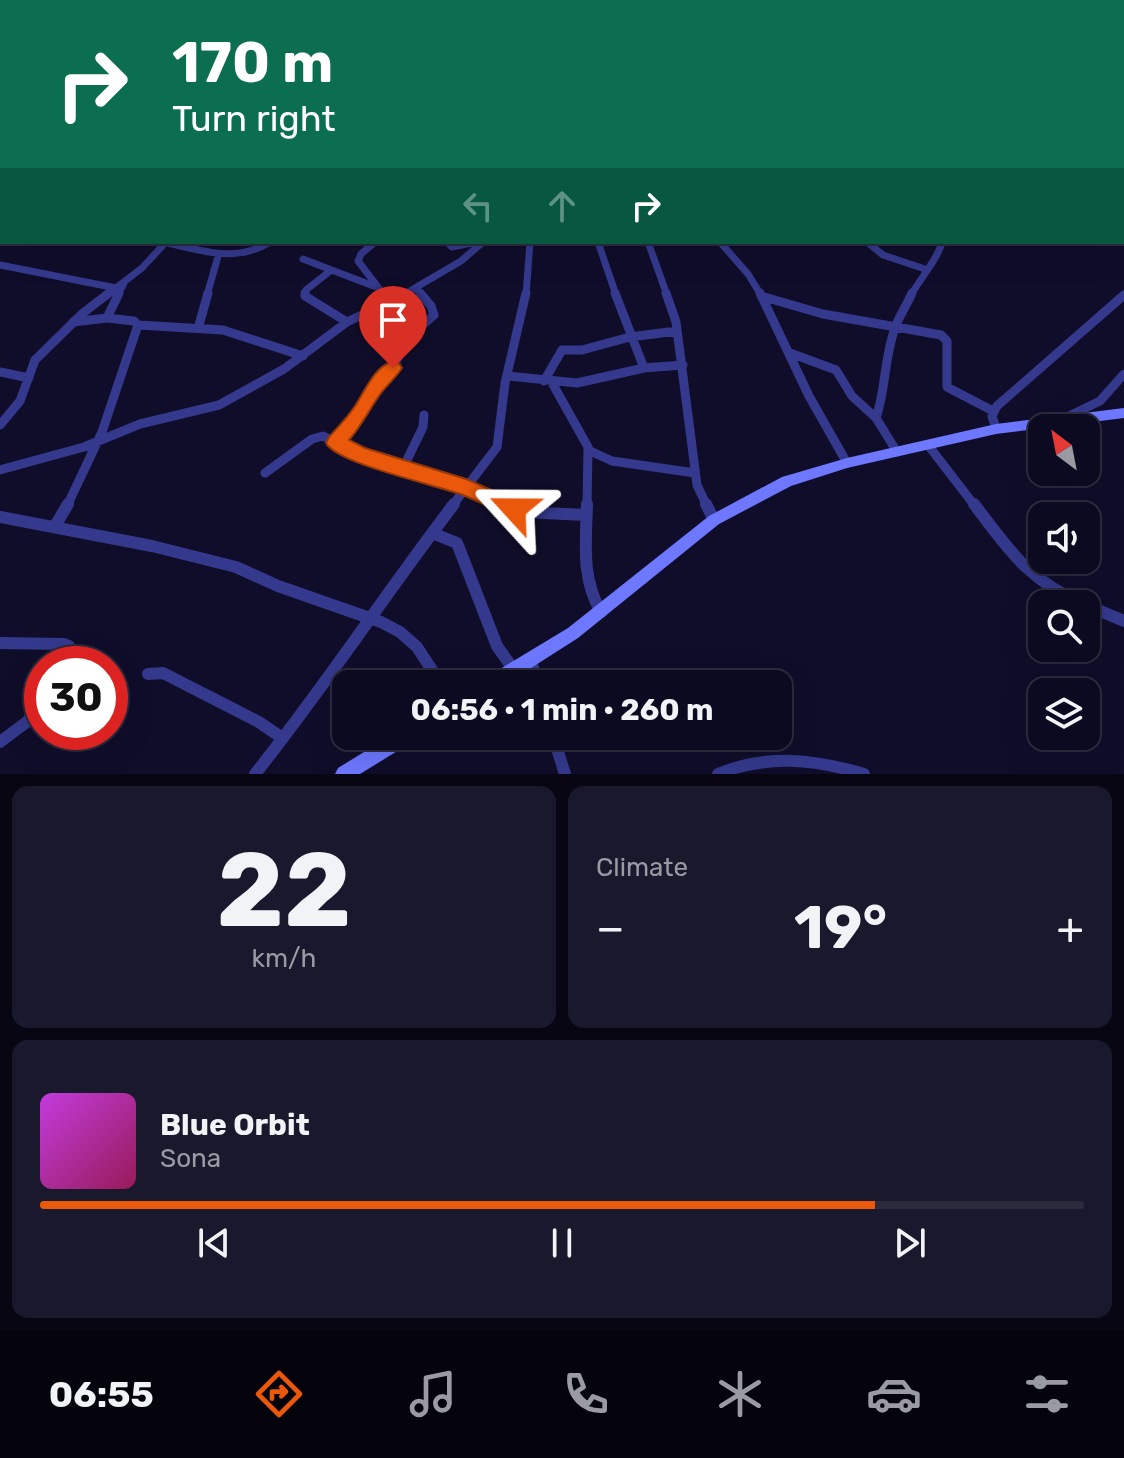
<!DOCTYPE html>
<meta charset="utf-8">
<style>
:root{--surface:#0c0a20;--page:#1a182d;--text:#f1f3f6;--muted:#9a9aa5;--line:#2c2b3e;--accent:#ea580c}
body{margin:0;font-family:Rubik,sans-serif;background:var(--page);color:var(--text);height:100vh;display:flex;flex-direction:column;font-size:30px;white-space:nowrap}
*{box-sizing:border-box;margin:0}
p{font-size:26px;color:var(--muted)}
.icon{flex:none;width:44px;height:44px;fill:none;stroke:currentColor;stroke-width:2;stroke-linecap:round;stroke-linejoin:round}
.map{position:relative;height:774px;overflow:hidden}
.panel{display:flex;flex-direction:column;gap:12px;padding:12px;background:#070612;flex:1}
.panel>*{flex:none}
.banner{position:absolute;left:0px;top:0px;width:1124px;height:244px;box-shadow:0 8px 32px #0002,0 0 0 2px var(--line);background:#0b6e4f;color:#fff;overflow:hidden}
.needle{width:52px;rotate:328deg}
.fabs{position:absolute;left:1028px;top:414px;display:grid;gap:16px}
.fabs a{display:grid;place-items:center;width:72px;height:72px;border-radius:16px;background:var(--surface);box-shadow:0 8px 32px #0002,0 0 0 2px var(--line);font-size:40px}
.speed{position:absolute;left:24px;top:646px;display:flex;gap:16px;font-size:40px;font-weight:700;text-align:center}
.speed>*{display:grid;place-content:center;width:104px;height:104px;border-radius:50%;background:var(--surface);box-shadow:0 8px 32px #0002,0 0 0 2px var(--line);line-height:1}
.speed .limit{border:12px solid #d22;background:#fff;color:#111}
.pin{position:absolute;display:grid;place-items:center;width:68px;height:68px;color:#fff;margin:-82px -34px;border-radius:50% 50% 50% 0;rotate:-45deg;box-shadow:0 0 8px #0007}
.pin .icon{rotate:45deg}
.me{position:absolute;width:88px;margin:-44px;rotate:294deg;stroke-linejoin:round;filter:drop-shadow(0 0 6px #0008)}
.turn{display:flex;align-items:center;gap:28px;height:168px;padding:0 40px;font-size:36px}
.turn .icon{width:104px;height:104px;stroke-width:2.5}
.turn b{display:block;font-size:56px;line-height:68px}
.lanes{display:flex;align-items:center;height:76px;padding:0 40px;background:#0003;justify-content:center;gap:40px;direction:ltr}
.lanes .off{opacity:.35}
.big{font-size:60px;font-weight:700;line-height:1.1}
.panel .tile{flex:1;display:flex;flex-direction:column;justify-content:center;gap:12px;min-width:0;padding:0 28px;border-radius:16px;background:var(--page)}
.panel .dial{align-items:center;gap:0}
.dial b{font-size:104px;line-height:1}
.song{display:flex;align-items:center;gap:24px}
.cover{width:96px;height:96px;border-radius:12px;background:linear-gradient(135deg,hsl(290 70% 55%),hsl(330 70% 35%))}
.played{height:8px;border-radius:4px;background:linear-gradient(90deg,var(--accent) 80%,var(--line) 80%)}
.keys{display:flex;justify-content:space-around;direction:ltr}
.heat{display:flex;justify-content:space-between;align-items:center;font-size:44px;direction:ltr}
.panel .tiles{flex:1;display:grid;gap:12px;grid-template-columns:1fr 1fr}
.tile:last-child{grid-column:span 2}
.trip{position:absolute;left:332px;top:670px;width:460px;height:80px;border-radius:16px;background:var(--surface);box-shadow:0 8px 32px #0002,0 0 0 2px var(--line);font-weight:700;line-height:80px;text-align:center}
.tab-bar{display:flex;height:128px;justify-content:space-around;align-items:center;background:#05040d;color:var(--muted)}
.tab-bar .icon{width:56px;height:56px}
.tab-bar .current{color:var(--accent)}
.tab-bar b{font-size:36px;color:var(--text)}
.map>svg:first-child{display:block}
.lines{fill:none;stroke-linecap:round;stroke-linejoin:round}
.street-far3{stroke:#34398d;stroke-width:6}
.street-far2{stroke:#34398d;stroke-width:7}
.street-far1{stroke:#34398d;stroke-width:9}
.street{stroke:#34398d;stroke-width:12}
.secondary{fill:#6d78ff;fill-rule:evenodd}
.route{fill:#ea580c;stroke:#983908;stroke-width:2}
</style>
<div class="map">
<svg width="1124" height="774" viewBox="0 0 1124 774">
<rect width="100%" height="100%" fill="#100d2a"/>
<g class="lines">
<!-- street-far3 -->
<path class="street-far3" d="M 0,0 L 8,2
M 270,0 L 273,2
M 746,0 L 750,2
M 1018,0 L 1023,2
M 79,2 L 85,0
M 138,2 L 144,0
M 172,2 L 175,0
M 1077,2 L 1080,0
M 1122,21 L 1124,24
M 0,96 L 2,93"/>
<!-- street-far2 -->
<path class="street-far2" d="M 164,242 C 200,251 237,263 270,242
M 375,242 L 361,254 L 358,261 L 384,295
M 447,242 L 452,247 L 476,242
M 598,242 L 616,295
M 648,242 L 667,295
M 720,242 L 748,274 L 761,295
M 867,242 L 883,255 L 925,269
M 303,259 L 376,287
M 0,265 L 116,288 L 142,268 L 166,242
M 416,289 L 421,295
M 107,295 L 116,288
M 118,295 L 124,283
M 207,295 L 219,253
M 305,295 L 306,290 L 330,271
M 403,295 L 461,261 L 483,242
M 526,295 L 530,242
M 911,295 C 920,279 939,257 942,242"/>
<!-- street-far1 -->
<path class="street-far1" d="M 119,293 L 107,318 L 134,321 L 138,325 L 223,330 L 303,356
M 305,293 L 305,296 L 347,322
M 382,293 L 389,302
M 615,293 L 644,368 L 683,365
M 666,293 L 676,322 L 697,485 L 707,506
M 760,293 L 809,396 L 847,463
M 761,296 L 823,314 L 941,335 L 947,341 L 947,387 L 993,411
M 73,322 L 107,318
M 199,325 L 208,293
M 790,353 L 836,370 L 852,396 L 876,418
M 0,372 L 29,378
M 507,376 L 577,383 L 644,368
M 544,381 L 562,350 L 582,350 L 630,337 L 677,331
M 551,381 L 588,447 L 587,506
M 1067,417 L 1100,401 L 1124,374
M 0,425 L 20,401 L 35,360 L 83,313 L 109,293
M 996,429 L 992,416 L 997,406 L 1124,295
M 336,443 L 360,413 L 373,390 L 393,368 L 408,338 L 434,315 L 431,306 L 420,293
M 928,445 L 975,506
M 588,450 L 612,461 L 695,473
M 897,452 L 876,418 C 886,389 884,358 895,328 C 899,316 907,305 912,293
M 404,466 L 423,427 L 424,415
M 0,470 L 84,447 L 140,424 L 219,405 L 284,369 L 347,322 L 408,293
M 265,473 L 312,439 L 323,436 L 360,455 L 438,477 L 509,506
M 67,506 L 102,432 L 138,325
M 452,506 L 497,447 L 505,383 L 526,293"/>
<!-- street -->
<path class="street" d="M 504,504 L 524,512 L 585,515
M 587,504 C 586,542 581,578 601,612
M 706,504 L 714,520
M 974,504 C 1009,550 1028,580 1083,604
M 0,517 L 152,546 L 236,567 L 278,586 L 381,622 L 400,632 L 417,647 L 432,670 L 429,684
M 55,526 L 68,504
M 432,533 L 457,543 L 497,646 L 514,670
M 1086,605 L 1124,621
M 0,643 L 64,644 L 69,646 L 61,664
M 531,660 L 537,684
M 148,674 L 163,673 L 259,722 L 282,738
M 553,736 L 565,774
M 0,742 L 28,721 L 42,696
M 255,774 C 325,686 386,593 454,504
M 718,774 C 767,754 814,759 864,774"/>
<!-- secondary -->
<path class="secondary" d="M 396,0 L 404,0 L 402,2 L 394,2 Z
M 2,215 L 2,221 L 0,222 L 0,216 Z
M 1124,408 L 1124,418 L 996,434 L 847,468 L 791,486 L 719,524 L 578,638 L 506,684 L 483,684 L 485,678 L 568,628 L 709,516 L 782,477 L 847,458 L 996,424 Z
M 390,736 L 414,736 L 412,742 L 360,774 L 335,774 L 338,768 Z"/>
</g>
<!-- route -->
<path class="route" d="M 393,361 L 399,363 L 402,368 C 396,377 388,384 381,393 C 370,408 362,425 349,440 L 365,448 L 466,479 L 522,503 L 525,509 L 522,515 L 514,518 C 497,512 481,502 463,495 C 437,485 337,464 326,443 L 329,437 C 338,427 348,417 355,406 C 365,391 374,367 393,361 Z"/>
</svg>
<div class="fabs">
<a><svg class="needle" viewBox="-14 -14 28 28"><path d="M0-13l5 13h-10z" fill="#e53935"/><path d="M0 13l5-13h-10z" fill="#9a9aa5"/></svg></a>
<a><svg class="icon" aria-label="sound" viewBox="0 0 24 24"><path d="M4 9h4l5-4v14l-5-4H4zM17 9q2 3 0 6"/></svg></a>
<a><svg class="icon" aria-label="search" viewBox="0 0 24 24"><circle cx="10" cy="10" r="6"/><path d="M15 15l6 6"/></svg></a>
<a><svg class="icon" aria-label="layers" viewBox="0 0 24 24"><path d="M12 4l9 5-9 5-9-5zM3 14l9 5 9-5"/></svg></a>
</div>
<div class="speed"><div class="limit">30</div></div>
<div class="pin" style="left:393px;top:368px;background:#d93025"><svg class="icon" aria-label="arrive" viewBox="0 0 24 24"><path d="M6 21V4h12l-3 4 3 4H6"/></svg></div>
<svg class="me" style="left:514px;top:509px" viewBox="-20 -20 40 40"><path d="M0-17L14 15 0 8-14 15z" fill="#ea580c" stroke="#fff" stroke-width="4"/></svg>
<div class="trip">06:56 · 1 min · 260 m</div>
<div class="banner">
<div class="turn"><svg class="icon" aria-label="right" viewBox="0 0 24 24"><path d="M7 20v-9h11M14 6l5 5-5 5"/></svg><div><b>170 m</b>Turn right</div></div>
<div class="lanes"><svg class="icon off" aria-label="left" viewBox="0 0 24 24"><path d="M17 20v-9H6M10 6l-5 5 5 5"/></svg><svg class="icon off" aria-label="ahead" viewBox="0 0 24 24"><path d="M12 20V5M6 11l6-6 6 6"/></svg><svg class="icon" aria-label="right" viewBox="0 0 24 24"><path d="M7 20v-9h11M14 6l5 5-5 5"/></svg></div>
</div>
</div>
<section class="panel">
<div class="tiles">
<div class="tile dial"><b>22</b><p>km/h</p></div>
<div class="tile"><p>Climate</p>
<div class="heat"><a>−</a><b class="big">19°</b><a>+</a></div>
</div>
<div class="tile">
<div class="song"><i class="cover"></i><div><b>Blue Orbit</b><p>Sona</p></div></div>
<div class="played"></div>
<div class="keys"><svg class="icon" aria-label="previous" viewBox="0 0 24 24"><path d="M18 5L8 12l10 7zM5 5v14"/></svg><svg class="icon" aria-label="pause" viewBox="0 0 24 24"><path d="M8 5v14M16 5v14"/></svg><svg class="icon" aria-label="next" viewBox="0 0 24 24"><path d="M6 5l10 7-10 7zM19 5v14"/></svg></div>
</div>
</div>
</section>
<nav class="tab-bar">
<b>06:55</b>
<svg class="icon current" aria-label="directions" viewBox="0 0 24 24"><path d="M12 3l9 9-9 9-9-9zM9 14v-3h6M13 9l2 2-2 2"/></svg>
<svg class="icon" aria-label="music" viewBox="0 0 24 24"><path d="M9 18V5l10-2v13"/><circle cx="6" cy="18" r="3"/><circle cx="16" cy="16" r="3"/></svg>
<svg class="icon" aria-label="phone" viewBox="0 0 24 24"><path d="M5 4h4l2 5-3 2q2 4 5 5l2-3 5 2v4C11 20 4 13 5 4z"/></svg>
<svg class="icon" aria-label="climate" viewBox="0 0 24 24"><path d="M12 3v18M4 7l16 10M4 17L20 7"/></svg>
<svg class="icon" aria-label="car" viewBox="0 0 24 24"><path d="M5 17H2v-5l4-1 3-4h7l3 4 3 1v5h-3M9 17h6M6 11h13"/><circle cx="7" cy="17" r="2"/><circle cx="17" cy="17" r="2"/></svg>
<svg class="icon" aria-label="filters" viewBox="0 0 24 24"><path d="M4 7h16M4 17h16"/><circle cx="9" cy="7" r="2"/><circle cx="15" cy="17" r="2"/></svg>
</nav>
